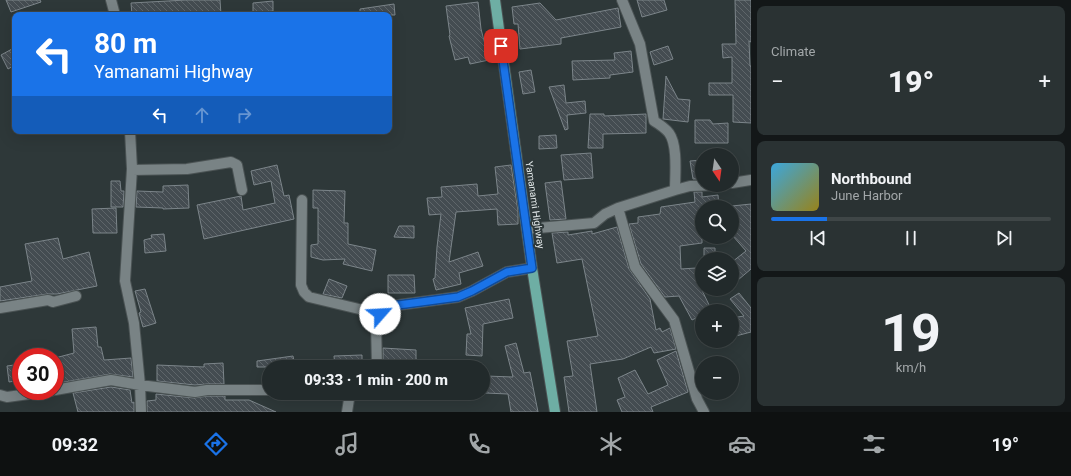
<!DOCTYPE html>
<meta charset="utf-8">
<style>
:root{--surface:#222a2b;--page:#2a3233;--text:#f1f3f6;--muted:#a2a7a9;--line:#3f4647;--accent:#1a73e8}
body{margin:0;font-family:Roboto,sans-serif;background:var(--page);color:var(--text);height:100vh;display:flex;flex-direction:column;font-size:15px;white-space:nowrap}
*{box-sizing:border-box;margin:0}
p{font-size:13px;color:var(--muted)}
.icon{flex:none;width:22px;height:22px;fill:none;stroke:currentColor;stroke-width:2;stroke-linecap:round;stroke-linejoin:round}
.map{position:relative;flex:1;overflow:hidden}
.panel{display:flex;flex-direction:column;gap:6px;padding:6px;background:#131718;width:320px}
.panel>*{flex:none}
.banner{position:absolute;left:12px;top:12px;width:380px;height:122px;border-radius:8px;box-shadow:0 4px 16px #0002,0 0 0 1px var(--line);background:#1a73e8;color:#fff;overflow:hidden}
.needle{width:26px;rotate:167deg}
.tools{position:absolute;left:695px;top:148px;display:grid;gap:8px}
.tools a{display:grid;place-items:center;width:44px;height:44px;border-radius:50%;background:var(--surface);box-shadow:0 4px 16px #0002,0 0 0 1px var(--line);font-size:20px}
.speed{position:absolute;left:12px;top:348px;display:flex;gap:8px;font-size:20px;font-weight:700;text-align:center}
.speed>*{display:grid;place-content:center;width:52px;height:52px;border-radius:50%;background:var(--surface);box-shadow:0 4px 16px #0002,0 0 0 1px var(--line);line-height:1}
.speed .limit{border:6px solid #d22;background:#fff;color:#111}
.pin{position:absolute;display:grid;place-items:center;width:34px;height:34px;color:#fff;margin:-17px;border-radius:8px;box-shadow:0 2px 6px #0006}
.me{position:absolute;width:44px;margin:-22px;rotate:64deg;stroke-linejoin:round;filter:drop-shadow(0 0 3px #0008)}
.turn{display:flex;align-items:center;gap:14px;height:84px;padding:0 16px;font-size:18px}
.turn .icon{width:52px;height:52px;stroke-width:2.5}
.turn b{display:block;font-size:28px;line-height:34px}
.lanes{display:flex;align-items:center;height:38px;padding:0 16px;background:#0003;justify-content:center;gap:20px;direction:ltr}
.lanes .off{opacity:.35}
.big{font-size:30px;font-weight:800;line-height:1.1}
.panel .widget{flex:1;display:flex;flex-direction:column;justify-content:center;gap:6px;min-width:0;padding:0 14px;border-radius:8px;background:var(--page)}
.panel .dial{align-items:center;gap:0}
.dial b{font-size:52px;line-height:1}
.song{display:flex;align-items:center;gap:12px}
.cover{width:48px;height:48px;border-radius:6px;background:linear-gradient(135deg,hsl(200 70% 55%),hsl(50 70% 35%))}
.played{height:4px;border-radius:2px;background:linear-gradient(90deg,var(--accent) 20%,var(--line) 20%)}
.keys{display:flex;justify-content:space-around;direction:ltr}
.heat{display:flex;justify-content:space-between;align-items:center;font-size:22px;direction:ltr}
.trip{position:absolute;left:262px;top:360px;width:228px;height:40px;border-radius:20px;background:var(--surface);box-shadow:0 4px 16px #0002,0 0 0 1px var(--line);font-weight:800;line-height:40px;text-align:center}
.dock{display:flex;height:64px;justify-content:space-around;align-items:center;background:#0e1111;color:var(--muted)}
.dock .icon{width:28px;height:28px}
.dock .on{color:var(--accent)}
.dock b{font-size:18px;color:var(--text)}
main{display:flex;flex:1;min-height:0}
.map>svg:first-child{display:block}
.building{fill:url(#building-back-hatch);stroke:#7c858a}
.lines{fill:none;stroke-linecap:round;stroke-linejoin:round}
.minor-casing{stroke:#4b5354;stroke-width:12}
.major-casing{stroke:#4b5354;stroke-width:12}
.minor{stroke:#798385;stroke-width:10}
.major{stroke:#6eaea4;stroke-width:10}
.route-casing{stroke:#114b97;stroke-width:10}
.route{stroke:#1a73e8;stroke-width:7}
.labels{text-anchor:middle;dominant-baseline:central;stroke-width:4;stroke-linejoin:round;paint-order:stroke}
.street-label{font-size:10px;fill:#e2e8e9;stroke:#2e3839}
</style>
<main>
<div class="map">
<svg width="751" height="412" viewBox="0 0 751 412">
<defs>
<pattern id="building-back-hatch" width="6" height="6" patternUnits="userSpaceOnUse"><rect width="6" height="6" fill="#444c51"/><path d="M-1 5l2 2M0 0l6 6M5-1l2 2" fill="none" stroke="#5f666a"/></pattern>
</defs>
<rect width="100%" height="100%" fill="#2e3839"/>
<!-- building -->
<path class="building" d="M 6,0 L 40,0 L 41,2 L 11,12 Z
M 186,0 L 220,0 L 221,15 L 132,15 L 131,3 Z
M 637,0 L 664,0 L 667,10 L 642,17 Z
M 735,0 L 751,0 L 751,42 L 749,41 L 750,66 L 751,66 L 751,123 L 733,122 L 733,95 L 709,95 L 709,83 L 732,83 L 732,57 L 723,58 L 722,44 L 736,44 Z
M 273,1 L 273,11 L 253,13 L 253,3 Z
M 478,2 L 481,29 L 489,60 L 470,64 L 468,57 L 455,60 L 449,36 L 450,35 L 446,6 Z
M 540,3 L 556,20 L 618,8 L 621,27 L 561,38 L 561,44 L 520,49 L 518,24 L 514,24 L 512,7 Z
M 394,4 L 395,15 L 360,15 L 360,9 Z
M 668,46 L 673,59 L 654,65 L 650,52 Z
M 12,49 L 15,56 L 15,65 L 8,69 L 1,55 Z
M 631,51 L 633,72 L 610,75 L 610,78 L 573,80 L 572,61 L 615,60 L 614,53 Z
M 531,70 L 535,92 L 523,94 L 519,72 Z
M 666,76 L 678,99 L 690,100 L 688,122 L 663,119 Z
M 564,85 L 566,103 L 585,101 L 586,113 L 567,115 L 568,129 L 565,130 L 549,87 Z
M 590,114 L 604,114 L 604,116 L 646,114 L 646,133 L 603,134 L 603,148 L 588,148 Z
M 695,120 L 710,120 L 713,124 L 728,123 L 728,143 L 695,143 Z
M 556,135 L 557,148 L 539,149 L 539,136 Z
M 591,153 L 593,178 L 564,180 L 561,155 Z
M 702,160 L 702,179 L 693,179 L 690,161 Z
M 277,165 L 284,196 L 289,195 L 294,219 L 204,239 L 197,205 L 241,196 L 243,210 L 275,203 L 271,181 L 254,185 L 251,171 Z
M 511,165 L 518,211 L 518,224 L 498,225 L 497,209 L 456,212 L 449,262 L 478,252 L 483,266 L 459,273 L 461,284 L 436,290 L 433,279 L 435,278 L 437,247 L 441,214 L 429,215 L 427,198 L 442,197 L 441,187 L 477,184 L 478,196 L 498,194 L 495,167 Z
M 111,181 L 120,181 L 121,191 L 124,191 L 123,207 L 111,207 Z
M 561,181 L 566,219 L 550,220 L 545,183 Z
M 188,185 L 189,208 L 163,209 L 163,208 L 136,207 L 137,191 L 163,192 L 163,186 Z
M 313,190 L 345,191 L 344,223 L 348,223 L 348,244 L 376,250 L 372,271 L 343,264 L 345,259 L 323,260 L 311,257 L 311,245 L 318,244 L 318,208 L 313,208 Z
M 694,192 L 702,192 L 702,197 L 718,195 L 719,207 L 702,207 L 702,243 L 680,246 L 681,269 L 696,268 L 697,280 L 712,311 L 702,311 L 702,315 L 692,320 L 679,296 L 665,297 L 641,264 L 629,224 L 638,223 L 638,217 L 660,214 L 661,207 L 695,202 Z
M 751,204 L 751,269 L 732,285 L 732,262 L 746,251 L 732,235 L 732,206 Z
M 116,208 L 117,233 L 93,233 L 92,209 Z
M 399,226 L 414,226 L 414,238 L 394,237 Z
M 617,227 L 629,269 L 650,299 L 656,330 L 660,328 L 662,332 L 670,328 L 676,349 L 654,353 L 651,347 L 623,359 L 590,364 L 597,412 L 569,412 L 564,377 L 573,376 L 567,341 L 598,336 L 582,259 L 557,263 L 552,233 L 568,232 L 568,235 L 592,231 L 592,234 Z
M 164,234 L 166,251 L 145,253 L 144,240 L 152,238 L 151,235 Z
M 58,238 L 63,259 L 89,252 L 97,286 L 57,294 L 47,294 L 0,301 L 0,287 L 32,281 L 25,244 Z
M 704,248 L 715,248 L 715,259 L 704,259 Z
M 388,275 L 414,275 L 415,293 L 388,293 Z
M 329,279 L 347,286 L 342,298 L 323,294 Z
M 145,289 L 156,323 L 143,327 L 139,313 L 141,312 L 135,291 Z
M 739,293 L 751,308 L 751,332 L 732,337 L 732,318 L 744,316 L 730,299 Z
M 509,299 L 513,318 L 483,324 L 482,356 L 466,355 L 467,334 L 471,334 L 465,308 Z
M 96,327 L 98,347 L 101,347 L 104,360 L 131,358 L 133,377 L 110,374 L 59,383 L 55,366 L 55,358 L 74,353 L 72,329 Z
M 516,343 L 524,373 L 530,372 L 538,412 L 511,412 L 508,394 L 485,393 L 486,376 L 513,377 L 505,346 Z
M 383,348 L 416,350 L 416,359 L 434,367 L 383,367 Z
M 676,351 L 688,392 L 651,407 L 653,412 L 622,412 L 617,400 L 625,397 L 618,378 L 635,370 L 648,394 L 668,385 L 657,360 Z
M 362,355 L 362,367 L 335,367 L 334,356 Z
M 293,356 L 295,367 L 257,367 L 257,361 Z
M 223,363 L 224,384 L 207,384 L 195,385 L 157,381 L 157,365 L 204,367 L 204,364 Z
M 21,364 L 21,380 L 9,382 L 7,366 Z
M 111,387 L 130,390 L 132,403 L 134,402 L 134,412 L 78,412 L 73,393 Z
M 156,394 L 194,398 L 208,396 L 225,396 L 225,400 L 249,400 L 276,412 L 147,412 L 147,401 L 156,400 Z"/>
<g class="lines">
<defs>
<path id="minor" d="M 111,0 L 115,15
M 622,0 L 640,44 L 654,121 C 659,124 665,128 669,133 C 678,145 675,175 675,190
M 130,131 L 132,169 L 125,281 L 134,323 L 140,385 L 141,412
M 132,170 L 187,169 L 231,162 L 237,165 L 242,190
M 732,183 L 751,180
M 302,200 L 301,285 L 304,292 L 309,297 L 380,314
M 618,208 L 635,267 L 674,320 L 697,399 L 704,412
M 527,229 L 594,223 L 605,214 L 618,208 L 675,190 L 690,186 L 722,185
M 0,308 L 48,300 L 53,302 L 76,296
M 377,367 L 376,323 L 380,314 L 391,306 L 458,297 L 472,291 L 507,272 L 532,268
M 55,390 L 111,380 L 140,385 L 195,392 L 207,390 L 269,390
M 0,395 L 7,397 L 51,391
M 347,412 L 350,393"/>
<path id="major" d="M 495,0 L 532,268 L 555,412"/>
</defs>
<!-- minor casing -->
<use href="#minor" class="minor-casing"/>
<!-- major casing -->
<use href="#major" class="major-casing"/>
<!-- minor -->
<use href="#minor" class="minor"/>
<!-- major -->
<use href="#major" class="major"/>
</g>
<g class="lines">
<defs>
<path id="route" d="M 380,314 L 391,306 L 458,297 L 472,291 L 507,272 L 532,268 L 501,46"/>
</defs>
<!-- route casing -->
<use href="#route" class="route-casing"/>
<!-- route -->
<use href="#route" class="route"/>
</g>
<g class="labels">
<!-- street labels -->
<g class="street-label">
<text transform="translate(535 205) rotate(82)">Yamanami Highway</text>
</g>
</g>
</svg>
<div class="tools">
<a><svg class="needle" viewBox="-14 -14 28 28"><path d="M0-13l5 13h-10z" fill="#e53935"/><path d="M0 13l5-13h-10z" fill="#a2a7a9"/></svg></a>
<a><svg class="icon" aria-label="search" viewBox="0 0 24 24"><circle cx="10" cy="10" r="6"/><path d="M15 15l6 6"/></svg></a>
<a><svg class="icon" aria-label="layers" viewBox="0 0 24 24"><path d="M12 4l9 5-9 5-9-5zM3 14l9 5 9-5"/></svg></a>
<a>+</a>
<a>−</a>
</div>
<div class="speed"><div class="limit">30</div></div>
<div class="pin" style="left:501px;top:46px;background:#d93025"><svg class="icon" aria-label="arrive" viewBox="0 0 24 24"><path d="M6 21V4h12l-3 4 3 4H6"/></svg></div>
<svg class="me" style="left:380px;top:314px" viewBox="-20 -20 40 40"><circle r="19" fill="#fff"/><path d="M0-13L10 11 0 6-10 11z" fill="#1a73e8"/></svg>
<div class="trip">09:33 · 1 min · 200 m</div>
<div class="banner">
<div class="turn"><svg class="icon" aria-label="left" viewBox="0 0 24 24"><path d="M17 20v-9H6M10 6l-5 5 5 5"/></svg><div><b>80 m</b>Yamanami Highway</div></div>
<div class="lanes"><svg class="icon" aria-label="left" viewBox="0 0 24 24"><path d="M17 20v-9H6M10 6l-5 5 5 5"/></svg><svg class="icon off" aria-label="ahead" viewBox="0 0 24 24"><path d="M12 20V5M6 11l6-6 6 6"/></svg><svg class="icon off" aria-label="right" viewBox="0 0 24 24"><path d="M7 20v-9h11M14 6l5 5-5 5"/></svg></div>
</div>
</div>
<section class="panel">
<div class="widget"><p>Climate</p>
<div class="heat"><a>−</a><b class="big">19°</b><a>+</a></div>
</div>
<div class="widget">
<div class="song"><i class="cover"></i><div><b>Northbound</b><p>June Harbor</p></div></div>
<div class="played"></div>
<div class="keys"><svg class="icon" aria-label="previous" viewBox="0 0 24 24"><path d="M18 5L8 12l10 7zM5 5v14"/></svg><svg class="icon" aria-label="pause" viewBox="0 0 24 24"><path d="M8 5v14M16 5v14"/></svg><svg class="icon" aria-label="next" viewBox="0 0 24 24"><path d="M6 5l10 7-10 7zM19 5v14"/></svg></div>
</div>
<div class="widget dial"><b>19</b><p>km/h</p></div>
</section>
</main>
<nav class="dock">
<b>09:32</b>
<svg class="icon on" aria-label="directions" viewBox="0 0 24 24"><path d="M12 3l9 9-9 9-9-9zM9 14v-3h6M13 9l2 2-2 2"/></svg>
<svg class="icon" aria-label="music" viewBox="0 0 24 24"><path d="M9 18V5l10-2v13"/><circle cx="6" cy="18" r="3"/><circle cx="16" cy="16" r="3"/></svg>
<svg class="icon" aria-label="phone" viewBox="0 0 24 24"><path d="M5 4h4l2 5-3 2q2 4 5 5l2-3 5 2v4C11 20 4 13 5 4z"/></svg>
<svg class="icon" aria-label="climate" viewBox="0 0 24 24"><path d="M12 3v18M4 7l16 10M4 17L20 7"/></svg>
<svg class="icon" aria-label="car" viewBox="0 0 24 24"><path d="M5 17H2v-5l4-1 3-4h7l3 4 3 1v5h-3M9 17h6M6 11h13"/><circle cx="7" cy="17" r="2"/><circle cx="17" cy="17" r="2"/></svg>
<svg class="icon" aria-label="filters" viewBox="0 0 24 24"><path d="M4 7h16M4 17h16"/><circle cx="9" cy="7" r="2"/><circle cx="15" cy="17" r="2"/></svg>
<b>19°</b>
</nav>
